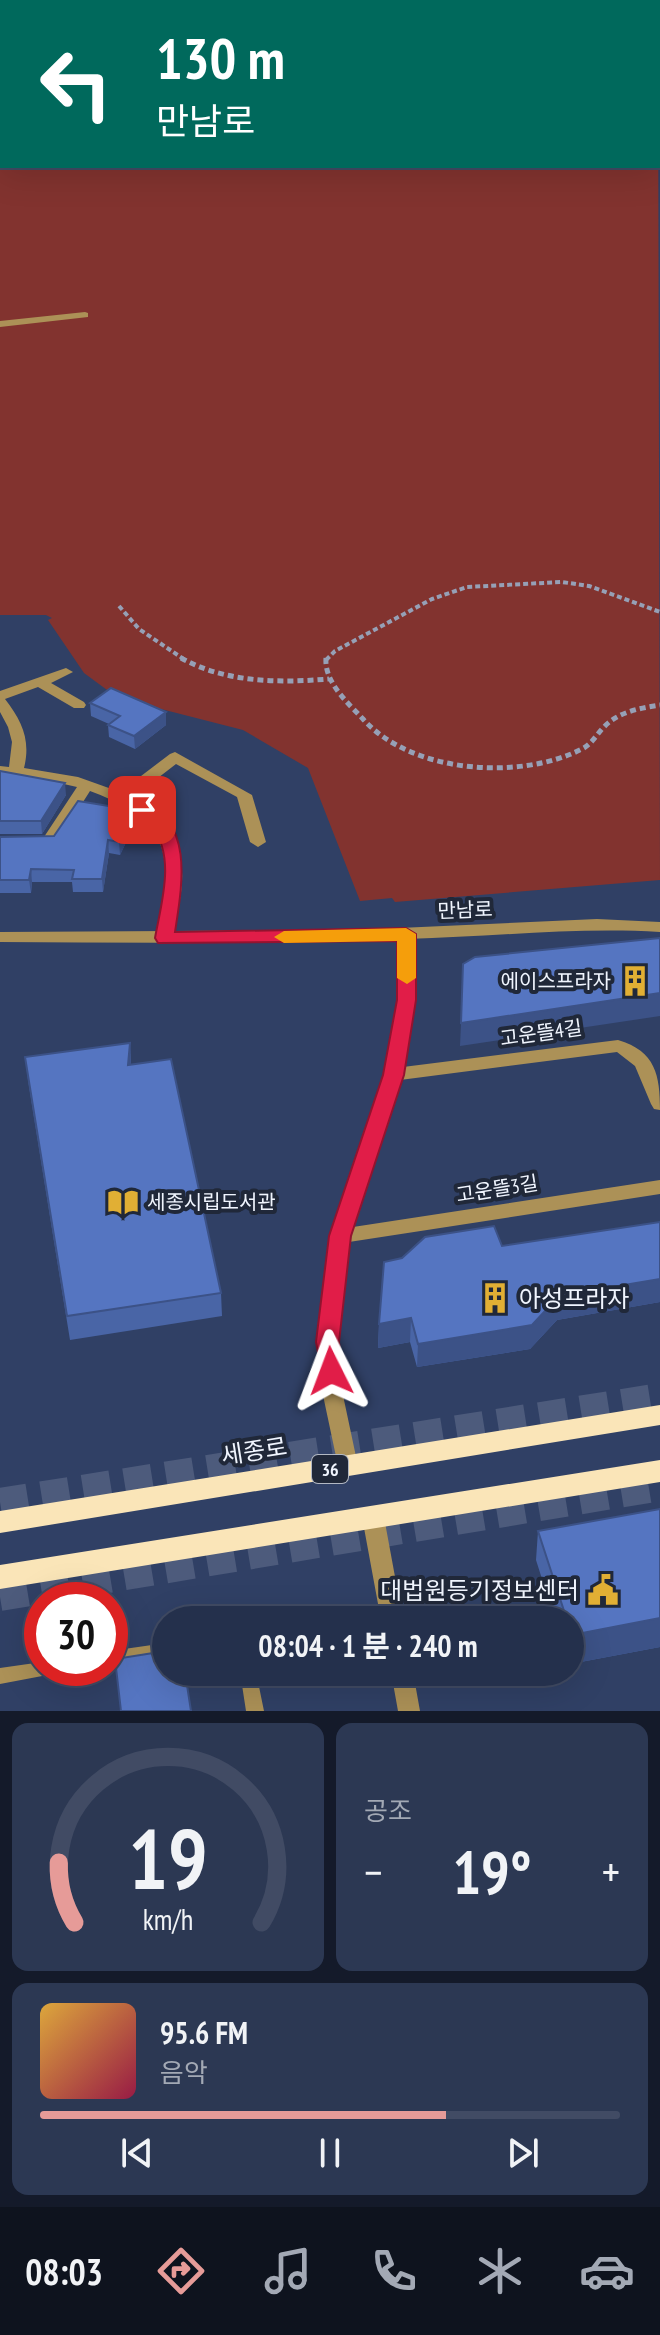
<!DOCTYPE html>
<html lang="ko">
<meta charset="utf-8">
<style>
:root{--surface:#24304c;--page:#2c3853;--text:#f1f3f6;--muted:#a3a9b5;--line:#414b64;--accent:#e69b98}
body{margin:0;font-family:"PT Sans Narrow","Noto Sans KR",sans-serif;background:var(--page);color:var(--text);height:100vh;display:flex;flex-direction:column;font-size:30px;white-space:nowrap}
*{box-sizing:border-box;margin:0}
p{font-size:26px;color:var(--muted)}
.icon{flex:none;width:44px;height:44px;fill:none;stroke:currentColor;stroke-width:2;stroke-linecap:round;stroke-linejoin:round}
.map{position:relative;height:1711px;overflow:hidden}
.panel{display:flex;flex-direction:column;gap:12px;padding:12px;background:#141a2a;flex:1}
.panel>*{flex:none}
.banner{position:absolute;left:0px;top:0px;width:660px;height:168px;box-shadow:0 8px 32px #0002,0 0 0 2px var(--line);background:#00695c;color:#fff;overflow:hidden}
.speed{position:absolute;left:24px;top:1582px;display:flex;gap:16px;font-size:40px;font-weight:700;text-align:center}
.speed>*{display:grid;place-content:center;width:104px;height:104px;border-radius:50%;background:var(--surface);box-shadow:0 8px 32px #0002,0 0 0 2px var(--line);line-height:1}
.speed .limit{border:12px solid #d22;background:#fff;color:#111}
.pin{position:absolute;display:grid;place-items:center;width:68px;height:68px;color:#fff;margin:-34px;border-radius:16px;box-shadow:0 4px 12px #0006}
.me{position:absolute;width:88px;margin:-44px;rotate:357deg;stroke-linejoin:round;filter:drop-shadow(0 0 6px #0008)}
.turn{display:flex;align-items:center;gap:28px;height:168px;padding:0 24px;font-size:36px}
.turn .icon{width:104px;height:104px;stroke-width:2.5}
.turn b{display:block;font-size:56px;line-height:68px}
.big{font-size:60px;font-weight:700;line-height:1.1}
.panel .tile{flex:1;display:flex;flex-direction:column;justify-content:center;gap:12px;min-width:0;padding:0 28px;border-radius:16px;background:var(--page)}
.panel .dial{align-items:center;gap:0}
.dial svg{height:208px;overflow:visible;fill:none;stroke:var(--line);stroke-width:7;stroke-linecap:round;text-anchor:middle}
.dial text{fill:var(--text);stroke:none}
.song{display:flex;align-items:center;gap:24px}
.cover{width:96px;height:96px;border-radius:12px;background:linear-gradient(135deg,hsl(40 70% 55%),hsl(340 70% 35%))}
.played{height:8px;border-radius:4px;background:linear-gradient(90deg,var(--accent) 70%,var(--line) 70%)}
.keys{display:flex;justify-content:space-around;direction:ltr}
.heat{display:flex;justify-content:space-between;align-items:center;font-size:44px;direction:ltr}
.panel .tiles{flex:1;display:grid;gap:12px;grid-template-columns:1fr 1fr}
.tile:last-child{grid-column:span 2}
.trip{position:absolute;left:152px;top:1606px;width:432px;height:80px;border-radius:40px;background:var(--surface);box-shadow:0 8px 32px #0002,0 0 0 2px var(--line);font-weight:700;line-height:80px;text-align:center}
.dock{display:flex;height:128px;justify-content:space-around;align-items:center;background:#0e131e;color:var(--muted)}
.dock .icon{width:56px;height:56px}
.dock .on{color:var(--accent)}
.dock b{font-size:36px;color:var(--text)}
.map>svg:first-child{display:block}
.green{fill:#82332f}
.lines{fill:none;stroke-linecap:round;stroke-linejoin:round}
.trunk-tunnel{stroke:#4d5b7c;stroke-width:28;stroke-dasharray:28 14;stroke-linecap:butt}
.path-far1{stroke:#96a0b6;stroke-width:4;stroke-dasharray:5 3;stroke-linecap:butt}
.path{stroke:#96a0b6;stroke-width:5;stroke-dasharray:6 4;stroke-linecap:butt}
.service{fill:#ac9157;fill-rule:evenodd}
.minor{fill:#ac9157;fill-rule:evenodd}
.tertiary{fill:#ac9157;fill-rule:evenodd}
.primary{fill:#fae5b8;fill-rule:evenodd}
.wall{fill:#4965a6}
.shaded-wall{fill:#3c5287}
.building{fill:#5575c1;stroke:#3c5287;stroke-width:2}
.route{fill:#e11d48;stroke:#92132f;stroke-width:2}
.slow{fill:#f59e0b}
.labels{text-anchor:middle;dominant-baseline:central;stroke-width:8;stroke-linejoin:round;paint-order:stroke}
.shield{fill:#202839;stroke:#b2b8c3;stroke-width:2}
.shield-label{font-size:18px;font-weight:bold;fill:#f0f5fe}
.street-label{font-size:20px;fill:#f0f5fe;stroke:#202839}
.poi-label{font-size:20px;fill:#f0f5fe;stroke:#202839;text-anchor:end}
.near-poi-label{font-size:24px;fill:#f0f5fe;stroke:#202839;text-anchor:start}
.near-street-label{font-size:24px;fill:#f0f5fe;stroke:#202839}
</style>
<div class="map">
<svg width="660" height="1711" viewBox="0 0 660 1711">
<rect width="100%" height="100%" fill="#304065"/>
<!-- green -->
<path class="green" d="M 658,31 L 660,880 L 395,902 L 392,898 L 360,901 L 308,768 L 243,730 L 118,698 L 84,673 L 48,620 L 52,618 L 46,615 L 0,615 L 0,126 L 2,166 L 658,166 Z"/>
<g class="lines">
<!-- trunk-tunnel -->
<path class="trunk-tunnel" d="M 0,1502 L 660,1397
M 0,1597 L 660,1487"/>
<!-- path-far1 -->
<path class="path-far1" d="M 119,606 L 139,629 L 185,660
M 326,660 L 335,651 L 432,599 L 467,587 L 562,582 L 589,586 L 660,612"/>
<!-- path -->
<path class="path" d="M 181,658 C 226,683 280,683 329,679
M 326,658 C 324,682 348,703 363,719 C 411,773 519,781 582,749 C 592,744 596,735 604,727 C 618,712 640,708 660,705"/>
<!-- service -->
<path class="service" d="M 0,0 L 19,0 L 16,2 L 2,2 L 0,4 Z
M 33,0 L 40,0 L 41,2 L 34,2 Z
M 113,0 L 129,0 L 126,2 L 110,2 Z
M 180,0 L 187,0 L 188,2 L 181,2 Z
M 199,0 L 207,0 L 208,2 L 200,2 Z
M 291,0 L 299,0 L 300,2 L 292,2 Z
M 85,312 L 88,313 L 88,317 L 0,327 L 0,321 Z
M 166,1643 L 166,1657 L 110,1667 L 110,1651 Z
M 42,1662 L 42,1668 L 60,1668 L 58,1673 L 0,1684 L 0,1668 Z
M 240,1672 L 256,1672 L 264,1711 L 246,1711 Z"/>
<!-- minor -->
<path class="minor" d="M 66,668 L 73,672 L 51,683 L 84,702 L 86,705 L 84,708 L 74,708 L 38,687 L 5,699 C 22,721 31,740 24,768 L 78,777 L 120,792 L 170,754 L 175,752 L 252,795 L 266,842 L 258,847 L 250,842 L 237,797 L 176,764 L 132,798 C 176,825 189,854 179,905 C 177,917 175,931 170,942 L 158,942 L 156,938 C 172,858 176,823 90,791 L 55,846 L 0,847 L 0,837 L 44,837 L 77,787 L 46,780 L 0,776 L 0,766 L 9,767 L 12,742 L 8,727 L 0,712 L 0,691 Z
M 406,929 L 414,934 L 416,1000 L 403,1067 L 618,1040 C 656,1051 660,1076 660,1110 L 654,1109 L 651,1104 L 635,1066 L 617,1052 L 400,1080 L 353,1227 L 660,1180 L 660,1194 L 349,1242 L 338,1342 L 344,1400 L 358,1466 L 355,1472 L 348,1475 L 341,1472 L 338,1466 L 324,1400 L 318,1342 L 330,1236 L 384,1075 L 398,1000 L 398,934 Z
M 373,1508 L 381,1511 L 384,1517 L 403,1620 L 381,1620 L 362,1517 L 365,1511 Z
M 391,1672 L 413,1672 L 420,1711 L 398,1711 Z"/>
<!-- tertiary -->
<path class="tertiary" d="M 583,0 L 598,0 L 581,2 Z
M 0,47 L 2,48 L 2,54 L 0,53 Z
M 2,99 L 2,105 L 0,106 L 0,100 Z
M 597,919 L 660,922 L 660,932 C 575,927 491,937 406,939 C 271,944 135,943 0,942 L 0,932 L 355,930 Z"/>
<!-- primary -->
<path class="primary" d="M 660,1405 L 660,1425 L 0,1533 L 0,1511 Z
M 660,1460 L 660,1482 L 0,1589 L 0,1565 Z"/>
</g>
<!-- wall -->
<path class="wall" d="M 90,703 L 166,712 L 166,725 L 135,749 L 109,737 L 108,725 L 109,724 L 91,716 Z
M 0,771 L 66,795 L 42,834 L 0,834 Z
M 116,817 L 131,832 L 120,855 L 109,853 L 103,892 L 73,892 L 72,882 L 32,882 L 31,893 L 0,893 L 0,837 L 54,836 Z
M 130,1043 L 131,1064 L 221,1293 L 222,1316 L 70,1340 L 28,1080 L 25,1057 Z
M 660,1222 L 660,1302 L 557,1320 L 530,1349 L 417,1367 L 410,1342 L 378,1348 L 379,1324 L 502,1246 Z
M 660,1509 L 660,1647 L 570,1664 L 570,1620 L 555,1620 L 536,1560 L 538,1531 Z"/>
<!-- shaded-wall -->
<path class="shaded-wall" d="M 166,712 L 166,725 L 135,749 L 134,736 Z
M 65,783 L 66,795 L 42,834 L 41,821 Z
M 130,820 L 131,832 L 120,855 L 119,842 Z
M 108,840 L 109,853 L 103,892 L 102,879 Z
M 31,869 L 32,882 L 31,893 L 29,880 Z
M 660,993 L 660,1016 L 460,1046 L 461,1023 Z
M 130,1043 L 131,1066 L 128,1065 Z
M 660,1279 L 660,1302 L 557,1320 L 530,1349 L 417,1367 L 418,1344 L 559,1296 Z
M 411,1318 L 410,1342 L 378,1348 L 379,1324 Z
M 660,1618 L 660,1647 L 570,1664 L 572,1635 Z"/>
<!-- building -->
<path class="building" d="M 332,0 L 358,0 L 357,2 L 331,2 Z
M 111,688 L 166,712 L 134,736 L 108,725 L 120,716 L 90,703 Z
M 0,771 L 65,783 L 41,821 L 0,821 Z
M 78,801 L 115,807 L 111,816 L 130,820 L 119,842 L 108,840 L 102,879 L 72,879 L 74,870 L 31,869 L 29,880 L 0,880 L 0,837 L 54,836 Z
M 660,938 L 660,993 L 461,1023 L 463,964 L 475,957 Z
M 130,1043 L 128,1065 L 171,1059 L 221,1293 L 67,1316 L 25,1057 Z
M 660,1222 L 660,1279 L 559,1296 L 532,1325 L 418,1344 L 411,1318 L 379,1324 L 384,1262 L 402,1258 L 425,1237 L 494,1226 L 502,1246 Z
M 660,1509 L 660,1618 L 572,1635 L 570,1628 L 570,1620 L 567,1620 L 538,1531 Z
M 166,1651 L 166,1672 L 185,1672 L 191,1711 L 121,1711 L 115,1659 Z"/>
<!-- route -->
<path class="route" d="M 142,805 C 196,819 181,892 175,932 L 406,928 L 416,934 L 416,1000 L 404,1075 L 351,1236 L 339,1342 L 342,1371 L 339,1378 L 331,1381 L 323,1378 L 316,1342 L 329,1236 L 383,1075 L 397,1000 L 397,941 L 158,943 L 155,938 C 161,904 176,857 152,827 C 147,820 138,817 133,810 Z"/>
<!-- slow -->
<path class="slow" d="M 406,928 L 416,934 L 416,978 L 407,984 L 397,978 L 397,941 L 284,943 L 274,937 L 284,931 Z"/>
<!-- icons -->
<defs>
<symbol id="building-bare" viewBox="-9 -9 18 18"><path d="M-4-6H4V6H1V3H-1V6H-4ZM-2.5-4.3h1.7v1.8h-1.7ZM.8-4.3h1.7v1.8H.8ZM-2.5-1h1.7V.8h-1.7ZM.8-1h1.7V.8H.8Z" fill="#e1af34" stroke="#202839" stroke-width="2.5" paint-order="stroke"/></symbol>
<symbol id="library-bare" viewBox="-9 -9 18 18"><path d="M-6-4Q-3-5.5-.7-3.5V5Q-3 3-6 4ZM6-4Q3-5.5 .7-3.5V5Q3 3 6 4Z" fill="#e1af34" stroke="#202839" stroke-width="2.5" paint-order="stroke"/></symbol>
<symbol id="civic-bare" viewBox="-9 -9 18 18"><path d="M-.6-6.5H3V-4.5H.6V-3L4-1V1h2V6H-6V1h2V-1L-.6-3ZM-1.2 2.5V6h2.4V2.5Z" fill="#e1af34" stroke="#202839" stroke-width="2.5" paint-order="stroke"/></symbol>
</defs>
<g fill-rule="evenodd">
<use href="#building-bare" x="613" y="959" width="44" height="44"/>
<use href="#library-bare" x="101" y="1180" width="44" height="44"/>
<use href="#building-bare" x="473" y="1276" width="44" height="44"/>
<use href="#civic-bare" x="581" y="1568" width="44" height="44"/>
</g>
<g class="labels">
<!-- shield labels -->
<rect class="shield" x="312" y="1455" width="36" height="28" rx="6"/>
<g class="shield-label">
<text x="330" y="1469">36</text>
</g>
<!-- street labels -->
<g class="street-label">
<text transform="translate(465 910) rotate(-2)">만남로</text>
<text transform="translate(541 1033) rotate(-8)">고운뜰4길</text>
<text transform="translate(497 1189) rotate(-9)">고운뜰3길</text>
</g>
<!-- poi labels -->
<g class="poi-label">
<text x="611" y="981">에이스프라자</text>
<text x="147" y="1202" text-anchor="start">세종시립도서관</text>
</g>
<!-- near-poi labels -->
<g class="near-poi-label">
<text x="519" y="1298">아성프라자</text>
<text x="579" y="1590" text-anchor="end">대법원등기정보센터</text>
</g>
<!-- near-street labels -->
<g class="near-street-label">
<text transform="translate(254 1451) rotate(-9)">세종로</text>
</g>
</g>
</svg>
<div class="speed"><div class="limit">30</div></div>
<div class="pin" style="left:142px;top:810px;background:#d93025"><svg class="icon" aria-label="arrive" viewBox="0 0 24 24"><path d="M6 21V4h12l-3 4 3 4H6"/></svg></div>
<svg class="me" style="left:331px;top:1371px" viewBox="-20 -20 40 40"><path d="M0-17L14 15 0 8-14 15z" fill="#e11d48" stroke="#fff" stroke-width="4"/></svg>
<div class="trip">08:04 · 1 분 · 240 m</div>
<div class="banner">
<div class="turn"><svg class="icon" aria-label="left" viewBox="0 0 24 24"><path d="M17 20v-9H6M10 6l-5 5 5 5"/></svg><div><b>130 m</b>만남로</div></div>
</div>
</div>
<section class="panel">
<div class="tiles">
<div class="tile dial"><svg viewBox="0 0 100 80">
<path d="M14 69A42 42 0 1 1 86 69"/>
<path d="M14 69A42 42 0 0 1 8 46" stroke="#e69b98"/>
<text x="50" y="56" font-size="32" font-weight="700">19</text>
<text x="50" y="72" font-size="11">km/h</text>
</svg></div>
<div class="tile"><p>공조</p>
<div class="heat"><a>−</a><b class="big">19°</b><a>+</a></div>
</div>
<div class="tile">
<div class="song"><i class="cover"></i><div><b>95.6 FM</b><p>음악</p></div></div>
<div class="played"></div>
<div class="keys"><svg class="icon" aria-label="previous" viewBox="0 0 24 24"><path d="M18 5L8 12l10 7zM5 5v14"/></svg><svg class="icon" aria-label="pause" viewBox="0 0 24 24"><path d="M8 5v14M16 5v14"/></svg><svg class="icon" aria-label="next" viewBox="0 0 24 24"><path d="M6 5l10 7-10 7zM19 5v14"/></svg></div>
</div>
</div>
</section>
<nav class="dock">
<b>08:03</b>
<svg class="icon on" aria-label="directions" viewBox="0 0 24 24"><path d="M12 3l9 9-9 9-9-9zM9 14v-3h6M13 9l2 2-2 2"/></svg>
<svg class="icon" aria-label="music" viewBox="0 0 24 24"><path d="M9 18V5l10-2v13"/><circle cx="6" cy="18" r="3"/><circle cx="16" cy="16" r="3"/></svg>
<svg class="icon" aria-label="phone" viewBox="0 0 24 24"><path d="M5 4h4l2 5-3 2q2 4 5 5l2-3 5 2v4C11 20 4 13 5 4z"/></svg>
<svg class="icon" aria-label="climate" viewBox="0 0 24 24"><path d="M12 3v18M4 7l16 10M4 17L20 7"/></svg>
<svg class="icon" aria-label="car" viewBox="0 0 24 24"><path d="M5 17H2v-5l4-1 3-4h7l3 4 3 1v5h-3M9 17h6M6 11h13"/><circle cx="7" cy="17" r="2"/><circle cx="17" cy="17" r="2"/></svg>
</nav>
